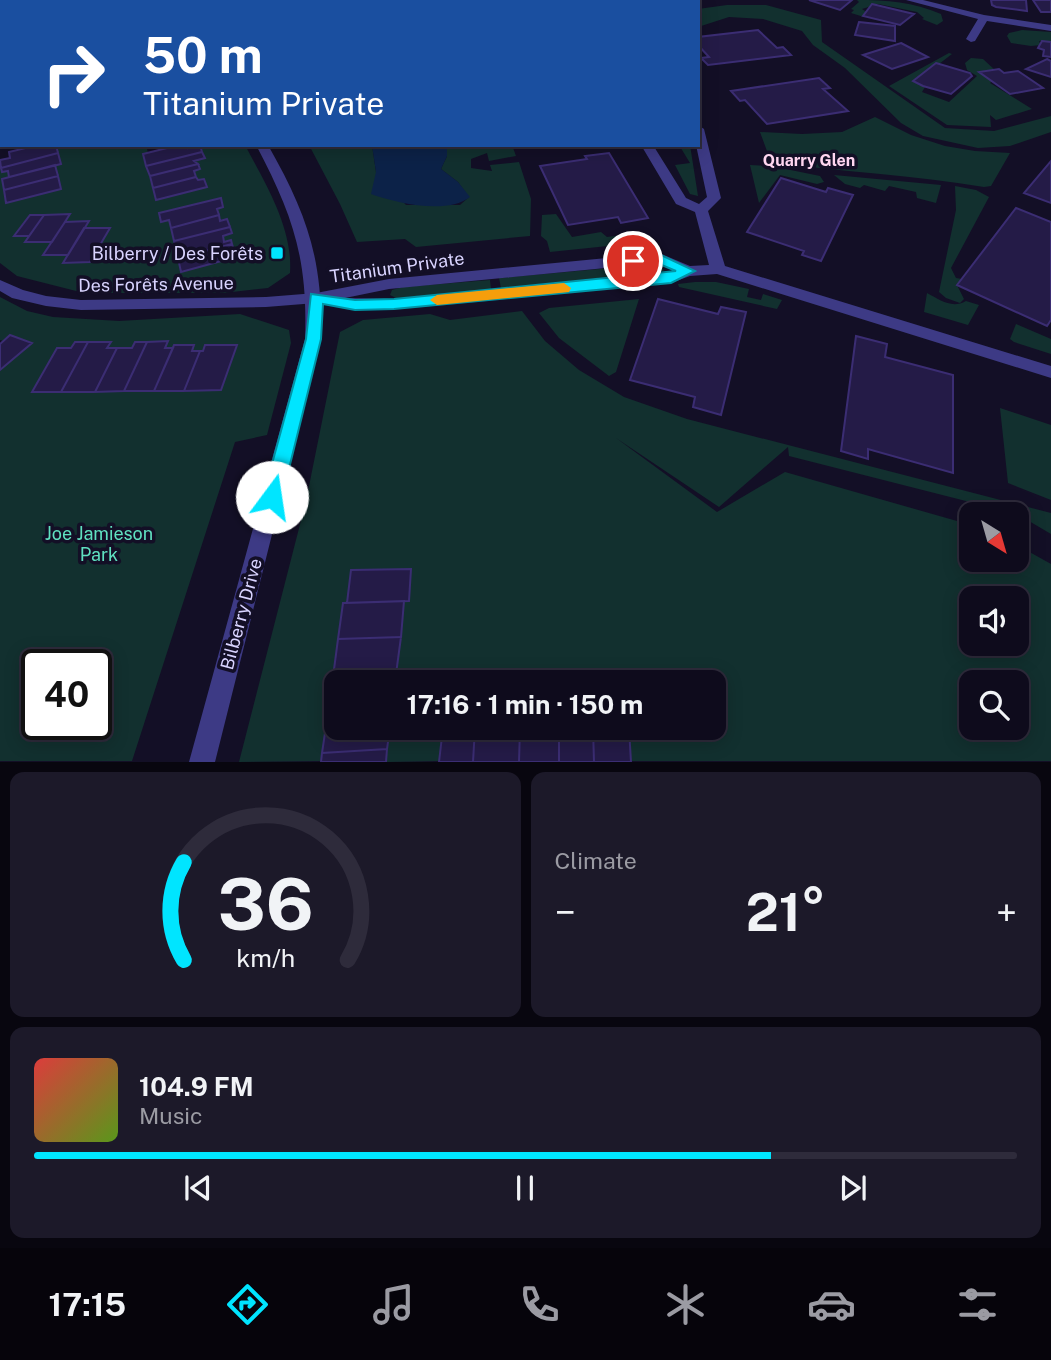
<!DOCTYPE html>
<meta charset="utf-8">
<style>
:root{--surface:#0e0b1c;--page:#1c1929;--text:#f1f3f6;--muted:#9b9ba3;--line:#2e2b3b;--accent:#00e5ff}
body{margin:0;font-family:"Public Sans",sans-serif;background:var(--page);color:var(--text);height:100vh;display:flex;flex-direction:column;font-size:26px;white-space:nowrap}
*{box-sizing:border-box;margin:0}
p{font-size:23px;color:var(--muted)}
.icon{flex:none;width:38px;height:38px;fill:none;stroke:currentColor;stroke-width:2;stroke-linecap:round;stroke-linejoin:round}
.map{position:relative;height:762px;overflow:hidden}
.drawer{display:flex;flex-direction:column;gap:10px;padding:10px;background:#08060f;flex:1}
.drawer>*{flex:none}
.top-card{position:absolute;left:0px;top:0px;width:700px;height:147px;box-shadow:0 4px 18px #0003,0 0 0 2px var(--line);background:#1a4fa0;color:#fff;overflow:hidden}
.needle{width:46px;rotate:143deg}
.tools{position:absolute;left:959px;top:502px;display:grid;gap:14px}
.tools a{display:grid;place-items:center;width:70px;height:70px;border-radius:14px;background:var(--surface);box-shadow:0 4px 18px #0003,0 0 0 2px var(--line);font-size:35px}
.speed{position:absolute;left:21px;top:649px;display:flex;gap:14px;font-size:35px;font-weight:700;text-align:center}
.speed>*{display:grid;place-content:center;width:91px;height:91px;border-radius:50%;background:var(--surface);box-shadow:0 4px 18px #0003,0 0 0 2px var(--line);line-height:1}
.speed .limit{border:4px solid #111;border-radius:10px;background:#fff;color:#111}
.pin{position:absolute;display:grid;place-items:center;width:60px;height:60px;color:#fff;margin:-30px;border:4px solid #fff;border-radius:50%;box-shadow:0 2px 7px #0007}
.me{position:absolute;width:77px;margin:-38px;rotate:14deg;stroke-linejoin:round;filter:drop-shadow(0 0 5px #0008)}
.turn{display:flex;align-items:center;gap:24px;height:147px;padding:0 28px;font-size:32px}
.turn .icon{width:91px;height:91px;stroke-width:2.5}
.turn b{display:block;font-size:49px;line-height:60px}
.big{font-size:52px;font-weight:700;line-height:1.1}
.drawer .tile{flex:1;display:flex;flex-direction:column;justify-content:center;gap:10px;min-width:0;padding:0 24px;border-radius:14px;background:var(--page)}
.drawer .dial{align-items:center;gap:0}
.dial svg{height:182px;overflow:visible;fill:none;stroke:var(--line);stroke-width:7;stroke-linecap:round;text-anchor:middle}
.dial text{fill:var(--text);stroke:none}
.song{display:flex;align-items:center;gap:21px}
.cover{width:84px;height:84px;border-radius:10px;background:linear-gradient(135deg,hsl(0 70% 55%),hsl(90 70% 35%))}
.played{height:7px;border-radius:4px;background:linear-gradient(90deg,var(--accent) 75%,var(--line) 75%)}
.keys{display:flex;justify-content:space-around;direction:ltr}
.heat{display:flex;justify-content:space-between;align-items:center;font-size:38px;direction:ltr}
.drawer .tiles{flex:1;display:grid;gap:10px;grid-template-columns:1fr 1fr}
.tile:last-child{grid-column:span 2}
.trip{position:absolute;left:324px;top:670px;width:402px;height:70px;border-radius:14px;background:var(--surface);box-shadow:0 4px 18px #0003,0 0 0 2px var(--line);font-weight:700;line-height:70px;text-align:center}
.dock{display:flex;height:112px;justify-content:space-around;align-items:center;background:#06040b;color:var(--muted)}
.dock .icon{width:49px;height:49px}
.dock .active{color:var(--accent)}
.dock b{font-size:32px;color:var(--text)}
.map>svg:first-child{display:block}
.green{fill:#12302f;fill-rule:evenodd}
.water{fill:#0c2248}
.building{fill:#241b47;stroke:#3b2d73;stroke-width:2}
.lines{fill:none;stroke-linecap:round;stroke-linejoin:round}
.minor{fill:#3d3a85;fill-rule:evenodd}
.tertiary{fill:#3d3a85;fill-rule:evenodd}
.route{fill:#00e5ff;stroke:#0095a6;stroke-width:2}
.slow{fill:#f59e0b}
.poi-dot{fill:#00e5ff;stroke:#130f26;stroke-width:2.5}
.labels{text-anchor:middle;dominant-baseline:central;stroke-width:7;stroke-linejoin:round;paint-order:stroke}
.far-neighbourhood-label{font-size:16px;font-weight:bold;fill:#ffd6f0;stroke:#130f26}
.poi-label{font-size:18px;fill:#d9d4ff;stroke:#130f26;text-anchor:end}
.street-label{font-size:18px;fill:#d9d4ff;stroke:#130f26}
.park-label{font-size:18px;fill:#5fe0c0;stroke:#130f26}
</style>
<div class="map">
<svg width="1051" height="762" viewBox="0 0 1051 762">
<rect width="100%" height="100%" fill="#130f26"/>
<!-- green -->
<path class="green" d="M 857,0 C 887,0 913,2 941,14 L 943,21 L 937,25 L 922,19 L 924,18 L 917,12 L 878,4 L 862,9 L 868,13 L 864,17 L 851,13 L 854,10 L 851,9 L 859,2 Z
M 727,5 L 766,5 L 821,20 L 822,42 L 945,128 L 994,131 L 1051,116 L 1051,132 L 1010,146 L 978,148 L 923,136 L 901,123 L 845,68 L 813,45 L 802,31 L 763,19 L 729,17 L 698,27 L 698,9 Z
M 1022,30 L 1051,32 L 1051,41 L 1039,41 L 1041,45 L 1031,46 L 1011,43 L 1007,36 L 1009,33 Z
M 949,53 L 952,54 L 939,64 L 922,92 L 949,102 L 977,76 L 967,70 L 965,63 L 971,58 L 983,59 L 996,71 L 994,80 L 990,83 L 1032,109 L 996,120 L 990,115 L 991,127 L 947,125 L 889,86 Z
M 875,117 L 911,135 L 945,146 L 975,151 L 1010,153 L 991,186 L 984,187 C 914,175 842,172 771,162 L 760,132 L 802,134 L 842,132 Z
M 56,145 L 146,145 L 148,153 L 143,154 L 156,199 L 207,187 L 204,179 L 198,180 L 194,171 L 200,169 L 194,161 L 205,158 L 200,145 L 245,145 C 266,185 293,228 290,273 L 268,288 L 223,293 L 84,293 L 17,276 L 0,263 L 0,161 L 2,172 L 8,171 L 9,177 L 2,179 L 6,203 L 60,189 L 55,165 L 60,164 ZM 221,198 L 223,207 L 217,209 L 220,221 L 227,219 L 232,233 L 223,236 L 224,242 L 231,241 L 236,257 L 181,272 L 169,220 L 161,222 L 159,213 ZM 69,214 L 65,222 L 88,221 L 84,228 L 110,228 L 90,262 L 64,263 L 68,255 L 44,255 L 52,242 L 26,242 L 29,236 L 15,236 L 30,215 Z
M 309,145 L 372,145 L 376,172 L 406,205 L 460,205 L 469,197 L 458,182 L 441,169 L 447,156 L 447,145 L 512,145 L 516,156 L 489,161 L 487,153 L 471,159 L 471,168 L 492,171 L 490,165 L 519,162 L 531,199 L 530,236 L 416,247 L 405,239 L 357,242 L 340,204 Z
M 679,145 L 690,145 L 698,196 L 690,194 L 675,165 L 690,163 Z
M 750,165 L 771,166 L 820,176 L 824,182 L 817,184 L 780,175 L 759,203 Z
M 834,175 L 941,185 L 936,203 L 917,198 L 916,192 L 889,186 L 885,191 L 864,185 L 860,188 L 845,184 Z
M 955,186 L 976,190 L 989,197 L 951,268 L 956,278 L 962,279 L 957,285 L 964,299 L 960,303 L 946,298 L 939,292 L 956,210 Z
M 556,214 L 572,237 L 601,232 L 607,237 L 623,235 L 627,244 L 550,252 L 547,241 L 541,236 L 542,215 Z
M 655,264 L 662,266 L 664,271 L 501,288 L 499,278 Z
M 490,280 L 491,289 L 396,298 L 390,295 L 392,290 L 403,287 Z
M 695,282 L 716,282 L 749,289 L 747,297 L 761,300 L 763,294 L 782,300 L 777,309 L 679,287 L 678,284 Z
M 927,293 C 940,300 952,309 966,301 L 979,305 L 968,325 L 924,312 Z
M 0,297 L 27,311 L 53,317 L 119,321 L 240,314 L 289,330 L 291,343 L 267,435 L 235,442 L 132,761 L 0,761 L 0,370 L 10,335 L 3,341 L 0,340 ZM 167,341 L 165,348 L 194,345 L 192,351 L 203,351 L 205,345 L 236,345 L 221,390 L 32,392 L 57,349 L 71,348 L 75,342 L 110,342 L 107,348 L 132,348 L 135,342 ZM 37,665 L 96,665 L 96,724 L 37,724 Z
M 639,299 L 616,372 L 609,376 L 559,338 L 539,313 L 549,308 Z
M 522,311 L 545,341 L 579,370 L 624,397 L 687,419 L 1051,513 L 1051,534 L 1017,514 L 789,456 L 788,447 L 719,507 L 616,438 L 717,512 L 785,472 L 971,525 L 971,560 L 1017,560 L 1017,545 L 1051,564 L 1051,761 L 631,761 L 629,728 L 714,728 L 714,682 L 395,682 L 404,601 L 409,601 L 410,569 L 351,571 L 347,603 L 343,603 L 321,761 L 239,762 L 306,501 L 340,332 L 363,320 L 430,314 L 450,320 ZM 971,598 L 1017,598 L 1017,644 L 971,644 ZM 971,682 L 1017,682 L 1017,728 L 971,728 Z
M 1016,324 L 1051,339 L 1051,354 L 1014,342 L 1010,339 Z
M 1000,408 L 1051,425 L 1051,500 L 1008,483 Z
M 390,728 L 443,728 L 439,761 L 386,762 Z"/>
<!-- water -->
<path class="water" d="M 372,145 L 447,145 L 447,156 L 441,169 L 458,182 L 470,197 C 447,215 396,203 371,194 L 376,172 Z"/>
<!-- building -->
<path class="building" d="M 809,0 L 852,0 L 840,10 Z
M 991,0 L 1026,0 L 1027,11 L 996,7 L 992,5 Z
M 1033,0 L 1051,0 L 1051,12 L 1041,12 Z
M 872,4 L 914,14 L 900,25 L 863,16 Z
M 859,22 L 895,26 L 895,41 L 855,35 Z
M 758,30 L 777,48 L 783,47 L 791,55 L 708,65 L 701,58 L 709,57 L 698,45 L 698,37 Z
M 1042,41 L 1051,42 L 1051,57 L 1043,56 L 1044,50 L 1038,48 Z
M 901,43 L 928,57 L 892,69 L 863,55 Z
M 1047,59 L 1051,61 L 1051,77 L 1026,69 Z
M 936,63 L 970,73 L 972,76 L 951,94 L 923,86 L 913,81 Z
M 999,69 L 1004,73 L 1018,71 L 1043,88 L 1010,94 L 979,72 Z
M 819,78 L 830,88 L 823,89 L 848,111 L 767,124 L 745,100 L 740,101 L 731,91 Z
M 38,145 L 56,145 L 58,153 L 1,168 L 0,160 L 10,158 L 9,152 Z
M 179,145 L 188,145 L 188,148 L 200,145 L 202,152 L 146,166 L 143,154 Z
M 202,152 L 205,158 L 194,161 L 198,164 L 150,176 L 146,166 Z
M 58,153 L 61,164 L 9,177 L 8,171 L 2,172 L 1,168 Z
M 609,153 L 648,218 L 621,223 L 618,217 L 568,225 L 540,166 L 587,159 L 585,156 Z
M 1051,161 L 1051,203 L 1024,193 Z
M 198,164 L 200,169 L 194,171 L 196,177 L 153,188 L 150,176 Z
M 55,165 L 58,176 L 4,190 L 2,179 Z
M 58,176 L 61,189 L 6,203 L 4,190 Z
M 196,177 L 198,180 L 204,179 L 207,187 L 156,200 L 153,188 Z
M 781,178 L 826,192 L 828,188 L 853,195 L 821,261 L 802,255 L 804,251 L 747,232 Z
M 221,198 L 223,207 L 217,209 L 219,215 L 171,228 L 169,220 L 161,222 L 159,213 Z
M 1016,208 L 1051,222 L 1051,320 L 1047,326 L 957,285 Z
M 70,214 L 52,242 L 25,242 L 44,215 Z
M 30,215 L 44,215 L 29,236 L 14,236 Z
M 219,215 L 220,221 L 227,219 L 230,227 L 174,241 L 171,228 Z
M 89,221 L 68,255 L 43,255 L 65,222 Z
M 230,227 L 232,233 L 223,236 L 224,242 L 231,240 L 232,244 L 178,258 L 174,241 Z
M 84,228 L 110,228 L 90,262 L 63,263 Z
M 232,244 L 236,257 L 181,272 L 178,258 Z
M 658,299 L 718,314 L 721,307 L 746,312 L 721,415 L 693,407 L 695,397 L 630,380 Z
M 10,335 L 32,343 L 0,370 L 0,344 Z
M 856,336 L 887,344 L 885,357 L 953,375 L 953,473 L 868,449 L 868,459 L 841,451 Z
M 168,341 L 165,348 L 173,348 L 154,391 L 124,391 L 147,342 Z
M 75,342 L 88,342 L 61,392 L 32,392 L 57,348 L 71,348 Z
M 88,342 L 111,342 L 107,348 L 117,348 L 95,392 L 61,392 Z
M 135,342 L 147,342 L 124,391 L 95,392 L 117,348 L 132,348 Z
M 174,345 L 194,345 L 192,351 L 200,351 L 184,391 L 154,391 Z
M 205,345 L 237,345 L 221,390 L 184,391 L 200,351 L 203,351 Z
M 411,569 L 409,601 L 347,603 L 351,570 Z
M 404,601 L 401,637 L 338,639 L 343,603 Z
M 401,637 L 396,674 L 333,677 L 338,639 Z
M 396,674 L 395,682 L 336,682 L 336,713 L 328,713 L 333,677 Z
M 328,713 L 336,713 L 336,728 L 390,728 L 387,749 L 322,753 Z
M 443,728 L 475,728 L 473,762 L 439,762 Z
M 475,728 L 520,728 L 519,762 L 473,762 Z
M 520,728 L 559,728 L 559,762 L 519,762 Z
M 559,728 L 593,728 L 594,762 L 559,762 Z
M 593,728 L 629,728 L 631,762 L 594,762 Z
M 387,749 L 386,762 L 321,762 L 322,753 Z"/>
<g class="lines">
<!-- minor -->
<path class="minor" d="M 318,0 L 328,0 L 328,2 L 318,2 Z
M 566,0 L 577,0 L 564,2 Z
M 906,0 L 923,0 L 984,15 L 1051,25 L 1051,31 L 987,21 L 975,41 L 971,42 L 966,39 L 978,19 Z
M 698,125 L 704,129 L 721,198 L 708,211 L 725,266 L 1051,366 L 1051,378 L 717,274 L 690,276 L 671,283 L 394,309 L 355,310 L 316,303 L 266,307 L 81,310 L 46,306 L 12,298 L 0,291 L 0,280 L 23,290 L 46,296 L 81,300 L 266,297 L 316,293 L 389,279 L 659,253 L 690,266 L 709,265 L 695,212 L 676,204 L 641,145 L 653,145 L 686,198 L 699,204 L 707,197 L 696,145 L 698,145 ZM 657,263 L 674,271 L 394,299 L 345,298 L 389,289 Z"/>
<!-- tertiary -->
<path class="tertiary" d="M 188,0 L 198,0 L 198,2 L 188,2 Z
M 256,145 L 268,145 C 307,214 323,259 321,339 L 215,762 L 189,762 L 305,339 C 308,259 293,215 256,145 Z"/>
</g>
<!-- route -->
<path class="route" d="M 659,254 L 695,271 L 671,283 L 394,309 L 355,310 L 323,304 L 321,339 L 282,497 L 279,503 L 272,505 L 266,503 L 263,497 L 306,339 L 311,294 L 355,300 L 394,299 L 676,271 L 657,263 L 633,265 L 626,261 L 633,256 Z"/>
<!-- slow -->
<path class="slow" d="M 564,283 L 571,288 L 569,292 L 437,305 L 430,300 L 437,295 Z"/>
<!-- markers -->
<rect class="poi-dot" x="270" y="246" width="14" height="14" rx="3.5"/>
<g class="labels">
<!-- far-neighbourhood labels -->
<g class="far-neighbourhood-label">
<text x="809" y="160">Quarry Glen</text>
</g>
<!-- poi labels -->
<g class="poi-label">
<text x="263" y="253">Bilberry / Des Forêts</text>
</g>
<!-- street labels -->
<g class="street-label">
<text transform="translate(397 267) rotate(-8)">Titanium Private</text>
<text transform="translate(156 284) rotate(-1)">Des Forêts Avenue</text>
<text transform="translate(241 614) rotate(-75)">Bilberry Drive</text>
</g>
<!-- park labels -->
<g class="park-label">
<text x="99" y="533">Joe Jamieson<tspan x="99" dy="21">Park</tspan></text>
</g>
</g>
</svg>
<div class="tools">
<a><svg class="needle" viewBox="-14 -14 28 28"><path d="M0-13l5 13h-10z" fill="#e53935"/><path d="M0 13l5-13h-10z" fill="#9b9ba3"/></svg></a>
<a><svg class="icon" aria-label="sound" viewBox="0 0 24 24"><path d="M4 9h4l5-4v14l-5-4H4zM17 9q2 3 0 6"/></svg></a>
<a><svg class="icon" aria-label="search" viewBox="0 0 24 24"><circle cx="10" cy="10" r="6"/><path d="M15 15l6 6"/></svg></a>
</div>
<div class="speed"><div class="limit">40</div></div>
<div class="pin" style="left:633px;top:261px;background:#d93025"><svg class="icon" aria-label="arrive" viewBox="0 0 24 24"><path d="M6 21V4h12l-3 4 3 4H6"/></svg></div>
<svg class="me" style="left:272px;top:497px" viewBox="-20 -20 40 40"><circle r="19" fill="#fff"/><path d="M0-13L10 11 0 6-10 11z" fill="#00e5ff"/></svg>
<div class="trip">17:16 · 1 min · 150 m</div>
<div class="top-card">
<div class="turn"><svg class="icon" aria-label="right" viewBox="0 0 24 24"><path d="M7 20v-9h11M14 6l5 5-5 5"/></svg><div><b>50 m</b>Titanium Private</div></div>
</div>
</div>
<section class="drawer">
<div class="tiles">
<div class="tile dial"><svg viewBox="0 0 100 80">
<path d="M14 69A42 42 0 1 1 86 69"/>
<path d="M14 69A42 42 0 0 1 14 26" stroke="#00e5ff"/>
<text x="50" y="56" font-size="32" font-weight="700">36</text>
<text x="50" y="72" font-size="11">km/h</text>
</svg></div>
<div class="tile"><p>Climate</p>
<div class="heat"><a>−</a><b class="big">21°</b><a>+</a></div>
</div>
<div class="tile">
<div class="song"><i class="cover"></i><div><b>104.9 FM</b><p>Music</p></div></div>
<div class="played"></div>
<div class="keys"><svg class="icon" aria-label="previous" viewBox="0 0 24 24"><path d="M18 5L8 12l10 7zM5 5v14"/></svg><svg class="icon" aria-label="pause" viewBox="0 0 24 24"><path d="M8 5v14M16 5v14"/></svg><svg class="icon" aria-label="next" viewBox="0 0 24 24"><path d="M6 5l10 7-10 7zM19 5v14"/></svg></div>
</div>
</div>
</section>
<nav class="dock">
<b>17:15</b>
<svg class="icon active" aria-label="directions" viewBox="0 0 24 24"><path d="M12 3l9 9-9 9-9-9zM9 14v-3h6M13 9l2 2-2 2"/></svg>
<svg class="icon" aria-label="music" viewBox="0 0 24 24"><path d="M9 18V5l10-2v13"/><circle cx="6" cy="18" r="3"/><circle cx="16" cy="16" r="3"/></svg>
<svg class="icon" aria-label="phone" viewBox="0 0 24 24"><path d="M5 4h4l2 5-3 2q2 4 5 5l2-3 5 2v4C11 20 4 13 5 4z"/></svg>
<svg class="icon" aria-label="climate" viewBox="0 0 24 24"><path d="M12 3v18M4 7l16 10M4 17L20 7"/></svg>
<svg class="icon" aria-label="car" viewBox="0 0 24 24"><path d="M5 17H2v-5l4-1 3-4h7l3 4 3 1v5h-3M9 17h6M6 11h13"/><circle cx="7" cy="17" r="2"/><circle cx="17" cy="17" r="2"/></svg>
<svg class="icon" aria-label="filters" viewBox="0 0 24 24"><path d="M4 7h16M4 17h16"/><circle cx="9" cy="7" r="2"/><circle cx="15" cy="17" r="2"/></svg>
</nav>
